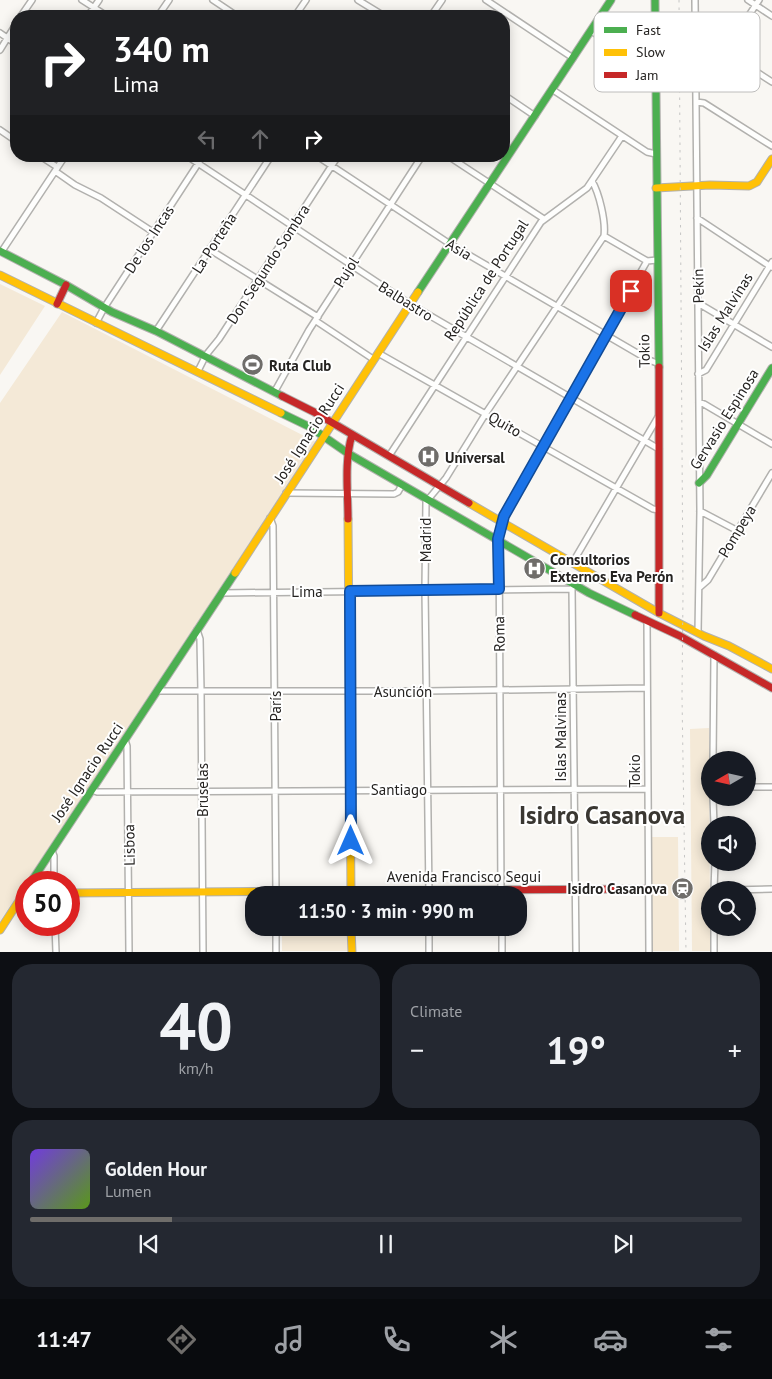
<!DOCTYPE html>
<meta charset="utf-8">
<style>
:root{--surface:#171b24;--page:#242831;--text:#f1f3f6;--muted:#9ea1a6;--line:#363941;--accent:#6f6d6a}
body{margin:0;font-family:"PT Sans",sans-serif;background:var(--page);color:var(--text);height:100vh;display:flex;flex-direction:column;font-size:19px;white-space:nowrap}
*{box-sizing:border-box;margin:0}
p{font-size:16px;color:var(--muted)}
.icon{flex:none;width:28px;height:28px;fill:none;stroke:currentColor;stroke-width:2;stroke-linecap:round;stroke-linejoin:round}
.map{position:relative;height:952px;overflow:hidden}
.drawer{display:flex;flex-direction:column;gap:12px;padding:12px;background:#0d0f14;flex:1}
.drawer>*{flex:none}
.top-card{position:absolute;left:10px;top:10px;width:500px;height:152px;border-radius:20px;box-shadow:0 2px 12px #0003;background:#202124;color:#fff;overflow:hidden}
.needle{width:32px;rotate:261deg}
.controls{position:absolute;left:701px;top:751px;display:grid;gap:10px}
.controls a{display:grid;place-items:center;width:55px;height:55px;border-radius:50%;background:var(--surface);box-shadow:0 2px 12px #0003;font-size:25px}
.speed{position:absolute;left:15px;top:871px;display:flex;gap:10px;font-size:25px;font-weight:700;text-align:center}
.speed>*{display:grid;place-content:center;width:65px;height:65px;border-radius:50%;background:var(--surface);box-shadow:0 2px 12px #0003;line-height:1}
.speed .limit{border:8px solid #d22;background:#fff;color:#111}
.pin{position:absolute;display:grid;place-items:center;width:42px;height:42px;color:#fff;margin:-21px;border-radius:10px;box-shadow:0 2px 8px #0006}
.me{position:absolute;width:55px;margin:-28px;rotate:0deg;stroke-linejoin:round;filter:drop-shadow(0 0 4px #0008)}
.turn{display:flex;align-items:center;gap:18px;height:105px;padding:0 20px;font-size:22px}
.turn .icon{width:65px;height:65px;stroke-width:2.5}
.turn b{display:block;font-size:35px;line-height:42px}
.lanes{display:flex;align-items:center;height:48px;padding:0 20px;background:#0003;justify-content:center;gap:25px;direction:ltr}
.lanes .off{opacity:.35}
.big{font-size:38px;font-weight:700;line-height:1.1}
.drawer .card{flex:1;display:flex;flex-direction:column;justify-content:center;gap:8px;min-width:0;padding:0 18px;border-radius:20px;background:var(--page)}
.drawer .dial{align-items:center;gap:0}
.dial b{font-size:65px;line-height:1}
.song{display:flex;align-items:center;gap:15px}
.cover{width:60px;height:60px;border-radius:8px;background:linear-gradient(135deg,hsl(260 70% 55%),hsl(90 70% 35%))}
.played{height:5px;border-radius:2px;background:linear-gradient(90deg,var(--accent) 20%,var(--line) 20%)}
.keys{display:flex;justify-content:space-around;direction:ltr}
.heat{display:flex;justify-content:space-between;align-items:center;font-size:28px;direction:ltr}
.drawer .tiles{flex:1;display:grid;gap:12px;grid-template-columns:1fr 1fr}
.card:last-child{grid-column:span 2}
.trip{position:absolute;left:245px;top:886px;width:282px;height:50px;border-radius:20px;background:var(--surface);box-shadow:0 2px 12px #0003;font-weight:700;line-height:50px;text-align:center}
.dock{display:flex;height:80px;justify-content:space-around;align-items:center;background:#090b0e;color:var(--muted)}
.dock .icon{width:35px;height:35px}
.dock .selected{color:var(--accent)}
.dock b{font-size:22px;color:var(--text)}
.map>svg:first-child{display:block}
.green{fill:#f4e9d7}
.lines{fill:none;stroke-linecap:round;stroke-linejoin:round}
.street-casing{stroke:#b2b1ae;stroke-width:8}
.fast-casing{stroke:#b2b1ae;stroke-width:9}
.slow-casing{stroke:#b2b1ae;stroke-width:9}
.jam-casing{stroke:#b2b1ae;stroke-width:9}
.street{stroke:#fefefd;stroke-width:5}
.fast{stroke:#4caf50;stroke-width:7}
.slow{stroke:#ffc107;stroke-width:7}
.jam{stroke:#c62828;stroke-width:7}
.rail{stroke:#c6c6c5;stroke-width:1;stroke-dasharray:2.5 5;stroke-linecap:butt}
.route-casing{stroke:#114b97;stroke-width:12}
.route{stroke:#1a73e8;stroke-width:9}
.labels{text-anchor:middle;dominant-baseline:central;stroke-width:4;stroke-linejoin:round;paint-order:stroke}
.street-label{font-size:15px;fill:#252321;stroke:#fff}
.poi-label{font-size:15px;font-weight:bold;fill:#252321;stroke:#fff;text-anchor:start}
.town-label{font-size:25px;font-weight:bold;fill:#3a3732;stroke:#fff}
.key{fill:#fff;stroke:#bebdbc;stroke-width:1}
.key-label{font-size:14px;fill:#252321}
</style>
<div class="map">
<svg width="772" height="952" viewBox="0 0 772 952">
<rect width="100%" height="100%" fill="#f9f7f3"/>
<!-- green -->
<path class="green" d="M 0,284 L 45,306 L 0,375 Z
M 62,312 L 316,442 L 0,921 L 0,403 Z
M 709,728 L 710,928 L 712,928 L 712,951 L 692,951 L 690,729 Z
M 652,837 L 678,837 L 679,951 L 652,951 Z
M 282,928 L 348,928 L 348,951 L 282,951 Z"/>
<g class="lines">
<defs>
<path id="street" d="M 82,0 L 107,16
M 213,0 L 237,16
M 358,0 L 384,16
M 486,0 L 573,58
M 695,0 L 700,511 L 698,632
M 748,0 L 772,16
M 21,16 L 32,0
M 88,16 L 99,0
M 158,16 L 169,0
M 295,16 L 306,0
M 431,16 L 442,0
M 591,31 L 655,72
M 0,33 L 16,44
M 695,34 L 704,38 L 772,82
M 0,50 L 16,24
M 725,52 L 759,0
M 553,90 L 647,152 L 656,154
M 504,95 L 535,116
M 696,102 L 704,103 L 772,146
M 0,130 L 16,141
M 40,156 L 57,167
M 187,156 L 410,304 L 659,449
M 317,156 L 450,244 L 649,360 L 657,363
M 448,156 L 544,219
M 55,171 L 75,185 L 101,198 L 153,232
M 697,218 L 771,267
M 604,236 L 647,261 L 657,260
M 209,249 L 318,317
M 2,251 L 65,156
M 698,303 L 772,347
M 316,321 L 373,359
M 96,323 L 104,308 L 203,156
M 156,331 L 271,156
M 378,353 L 653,509 L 659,510
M 198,371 L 206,355 L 219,339 L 338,156
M 698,374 L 706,370 L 772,262
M 275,391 L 309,330 L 422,156
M 699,402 L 704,404 L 772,444
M 389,456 L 541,222 L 587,188 L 622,136
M 286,493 L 394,494 L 398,492 L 402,485
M 700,511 L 738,531
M 270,518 L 273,526 L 276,895
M 573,562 L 658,417
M 574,584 L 572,589 L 576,952
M 700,587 L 708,580 L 772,473
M 222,593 L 572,589
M 647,621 L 649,952
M 197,630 L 200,639 L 201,691 L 203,952
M 158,691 L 426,691 L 647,688
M 125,740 L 127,746 L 129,952
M 713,760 L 714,655
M 748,787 L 772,787
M 91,790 L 97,792 L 647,789
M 713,798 L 714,825
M 52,851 L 54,856 L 54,882
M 714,890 L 715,862
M 730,890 L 772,889
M 429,895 L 425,590 L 426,502 L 446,478 L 486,413 L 604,236 C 606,221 599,193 592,181
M 501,895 L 499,531 L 503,516 L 647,261
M 55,925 L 56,952
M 502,928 L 502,952
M 714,928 L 714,952
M 276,952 L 276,928
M 429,952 L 429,928"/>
<path id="fast" d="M 655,0 L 659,367
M 0,251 L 66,285 L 112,312 L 156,331 L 282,396
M 418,292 L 611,0
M 281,413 L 310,427 L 349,454 L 589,593 L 635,615
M 699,483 L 707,475 L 772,368
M 31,882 L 235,573"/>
<path id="slow" d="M 656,188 L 710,185 L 749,186 L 757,182 L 772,159
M 0,275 L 281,413
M 469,503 L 659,613 L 704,636 L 729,646 L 772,669
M 348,519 L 351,895
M 235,573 L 418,292
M 69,893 L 309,891
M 351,928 L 352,952
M 0,930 L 26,890"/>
<path id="jam" d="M 57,304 L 66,285
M 659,367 L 659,613
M 282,396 L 314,412 L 469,503
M 348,519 C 348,492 344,461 352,435
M 635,615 L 680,636 L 772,688
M 309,891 L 649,889"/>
</defs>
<!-- street casing -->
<use href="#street" class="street-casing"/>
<!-- fast casing -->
<use href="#fast" class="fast-casing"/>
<!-- slow casing -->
<use href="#slow" class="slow-casing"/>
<!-- jam casing -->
<use href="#jam" class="jam-casing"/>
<!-- street -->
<use href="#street" class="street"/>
<!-- fast -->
<use href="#fast" class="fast"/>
<!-- slow -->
<use href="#slow" class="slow"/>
<!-- jam -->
<use href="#jam" class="jam"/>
<!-- rail -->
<path class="rail" d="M 679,0 L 683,594 L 682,696 L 686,952"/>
</g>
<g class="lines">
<defs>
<path id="route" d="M 351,841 L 350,591 L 499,589 L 498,539 L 504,516 L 631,291"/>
</defs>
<!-- route casing -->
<use href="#route" class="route-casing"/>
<!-- route -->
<use href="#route" class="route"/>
</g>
<!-- icons -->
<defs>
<symbol id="stadium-disc" viewBox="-11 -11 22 22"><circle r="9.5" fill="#6f6d6a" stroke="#fff"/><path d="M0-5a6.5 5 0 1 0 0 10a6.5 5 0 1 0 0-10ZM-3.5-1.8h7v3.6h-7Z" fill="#fff"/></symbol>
<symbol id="hospital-disc" viewBox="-11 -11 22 22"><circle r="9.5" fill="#6f6d6a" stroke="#fff"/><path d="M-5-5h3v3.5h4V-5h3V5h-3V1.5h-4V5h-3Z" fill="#fff"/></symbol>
<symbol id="station-disc" viewBox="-11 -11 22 22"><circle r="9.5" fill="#6f6d6a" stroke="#fff"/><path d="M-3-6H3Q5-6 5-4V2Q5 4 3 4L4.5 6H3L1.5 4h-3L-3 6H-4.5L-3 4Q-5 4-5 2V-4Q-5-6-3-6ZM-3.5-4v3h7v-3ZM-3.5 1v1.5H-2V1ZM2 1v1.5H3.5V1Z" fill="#fff"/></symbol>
</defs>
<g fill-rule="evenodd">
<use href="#stadium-disc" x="240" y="352" width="25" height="25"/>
<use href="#hospital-disc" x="416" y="444" width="25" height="25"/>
<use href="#hospital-disc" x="522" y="556" width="25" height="25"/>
<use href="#station-disc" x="670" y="876" width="25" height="25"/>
</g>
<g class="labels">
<!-- street labels -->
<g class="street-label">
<text transform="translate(149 239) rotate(-57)">De los Incas</text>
<text transform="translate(214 243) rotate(-57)">La Porteña</text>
<text transform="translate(459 249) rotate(31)">Asia</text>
<text transform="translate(268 264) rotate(-57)">Don Segundo Sombra</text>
<text transform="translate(346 272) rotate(-58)">Pujol</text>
<text transform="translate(486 280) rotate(-57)">República de Portugal</text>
<text transform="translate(698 286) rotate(-91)">Pekín</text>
<text transform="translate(406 301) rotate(32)">Balbastro</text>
<text transform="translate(725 312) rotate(-58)">Islas Malvinas</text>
<text transform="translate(644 351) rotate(-91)">Tokio</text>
<text transform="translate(724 419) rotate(-58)">Gervasio Espinosa</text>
<text transform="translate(505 424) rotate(30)">Quito</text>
<text transform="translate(309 433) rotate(-57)">José Ignacio Rucci</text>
<text transform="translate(737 531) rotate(-59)">Pompeya</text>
<text transform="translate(425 540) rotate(-90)">Madrid</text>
<text x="307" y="591">Lima</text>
<text transform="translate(499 634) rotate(-91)">Roma</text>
<text x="403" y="691">Asunción</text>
<text transform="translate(275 706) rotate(-90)">París</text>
<text transform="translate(560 737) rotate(-90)">Islas Malvinas</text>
<text transform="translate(634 771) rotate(-90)">Tokio</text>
<text transform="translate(87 772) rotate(-56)">José Ignacio Rucci</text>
<text x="399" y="789">Santiago</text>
<text transform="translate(202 790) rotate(-90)">Bruselas</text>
<text transform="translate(129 845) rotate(-91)">Lisboa</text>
<text x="464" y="876">Avenida Francisco Segui</text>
</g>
<!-- poi labels -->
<g class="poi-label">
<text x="269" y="365">Ruta Club</text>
<text x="445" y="457">Universal</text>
<text x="550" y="559">Consultorios<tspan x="550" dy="17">Externos Eva Perón</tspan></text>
<text x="667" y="888" text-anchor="end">Isidro Casanova</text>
</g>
<!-- town labels -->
<g class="town-label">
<text x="602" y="815">Isidro Casanova</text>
</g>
</g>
<!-- legend -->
<rect x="594" y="12" width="166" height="80" rx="8" class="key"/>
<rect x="604" y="27" width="23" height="6" fill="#4caf50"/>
<rect x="604" y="49" width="23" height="7" fill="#ffc107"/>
<rect x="604" y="72" width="23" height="6" fill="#c62828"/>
<g class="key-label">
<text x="636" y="35">Fast</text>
<text x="636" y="57">Slow</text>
<text x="636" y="80">Jam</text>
</g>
</svg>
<div class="controls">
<a><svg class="needle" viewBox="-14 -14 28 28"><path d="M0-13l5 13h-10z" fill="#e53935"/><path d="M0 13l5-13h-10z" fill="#9ea1a6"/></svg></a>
<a><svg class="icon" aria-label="sound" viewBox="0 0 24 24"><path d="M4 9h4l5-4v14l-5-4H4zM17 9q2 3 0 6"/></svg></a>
<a><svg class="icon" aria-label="search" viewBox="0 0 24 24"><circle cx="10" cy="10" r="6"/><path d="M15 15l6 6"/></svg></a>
</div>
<div class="speed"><div class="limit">50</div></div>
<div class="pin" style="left:631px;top:291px;background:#d93025"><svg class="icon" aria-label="arrive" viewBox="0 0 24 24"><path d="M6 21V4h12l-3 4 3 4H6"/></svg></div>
<svg class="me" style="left:351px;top:841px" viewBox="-20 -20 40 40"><path d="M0-17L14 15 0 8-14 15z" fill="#1a73e8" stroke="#fff" stroke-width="4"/></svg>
<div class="trip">11:50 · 3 min · 990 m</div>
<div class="top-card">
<div class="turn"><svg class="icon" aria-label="right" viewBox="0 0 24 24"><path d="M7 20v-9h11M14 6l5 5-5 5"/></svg><div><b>340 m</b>Lima</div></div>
<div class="lanes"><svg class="icon off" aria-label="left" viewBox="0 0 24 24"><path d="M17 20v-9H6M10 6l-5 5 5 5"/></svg><svg class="icon off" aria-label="ahead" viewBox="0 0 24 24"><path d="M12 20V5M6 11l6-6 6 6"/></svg><svg class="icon" aria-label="right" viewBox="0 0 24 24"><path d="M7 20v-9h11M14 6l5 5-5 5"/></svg></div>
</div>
</div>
<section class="drawer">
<div class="tiles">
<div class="card dial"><b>40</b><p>km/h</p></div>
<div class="card"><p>Climate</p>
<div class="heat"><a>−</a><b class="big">19°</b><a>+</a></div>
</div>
<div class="card">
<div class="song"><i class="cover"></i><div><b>Golden Hour</b><p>Lumen</p></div></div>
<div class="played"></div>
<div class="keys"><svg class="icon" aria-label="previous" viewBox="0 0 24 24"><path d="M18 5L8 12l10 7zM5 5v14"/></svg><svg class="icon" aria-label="pause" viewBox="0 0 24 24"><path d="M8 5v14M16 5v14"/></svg><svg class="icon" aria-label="next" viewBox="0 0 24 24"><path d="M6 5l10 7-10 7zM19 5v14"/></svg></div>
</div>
</div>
</section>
<nav class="dock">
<b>11:47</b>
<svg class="icon selected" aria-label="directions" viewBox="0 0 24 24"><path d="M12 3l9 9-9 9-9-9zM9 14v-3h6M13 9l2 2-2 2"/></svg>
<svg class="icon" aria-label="music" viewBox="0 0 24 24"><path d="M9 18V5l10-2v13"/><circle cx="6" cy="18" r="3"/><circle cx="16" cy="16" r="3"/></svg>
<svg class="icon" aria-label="phone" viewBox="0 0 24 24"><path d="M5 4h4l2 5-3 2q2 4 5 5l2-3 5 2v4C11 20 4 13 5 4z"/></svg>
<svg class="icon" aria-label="climate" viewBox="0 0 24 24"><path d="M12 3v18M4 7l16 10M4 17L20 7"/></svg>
<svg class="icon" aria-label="car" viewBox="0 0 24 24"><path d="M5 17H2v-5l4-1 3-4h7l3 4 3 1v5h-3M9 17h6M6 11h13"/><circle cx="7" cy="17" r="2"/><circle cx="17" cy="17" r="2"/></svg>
<svg class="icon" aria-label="filters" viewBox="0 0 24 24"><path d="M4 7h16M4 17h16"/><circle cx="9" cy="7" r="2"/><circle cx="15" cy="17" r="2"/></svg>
</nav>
